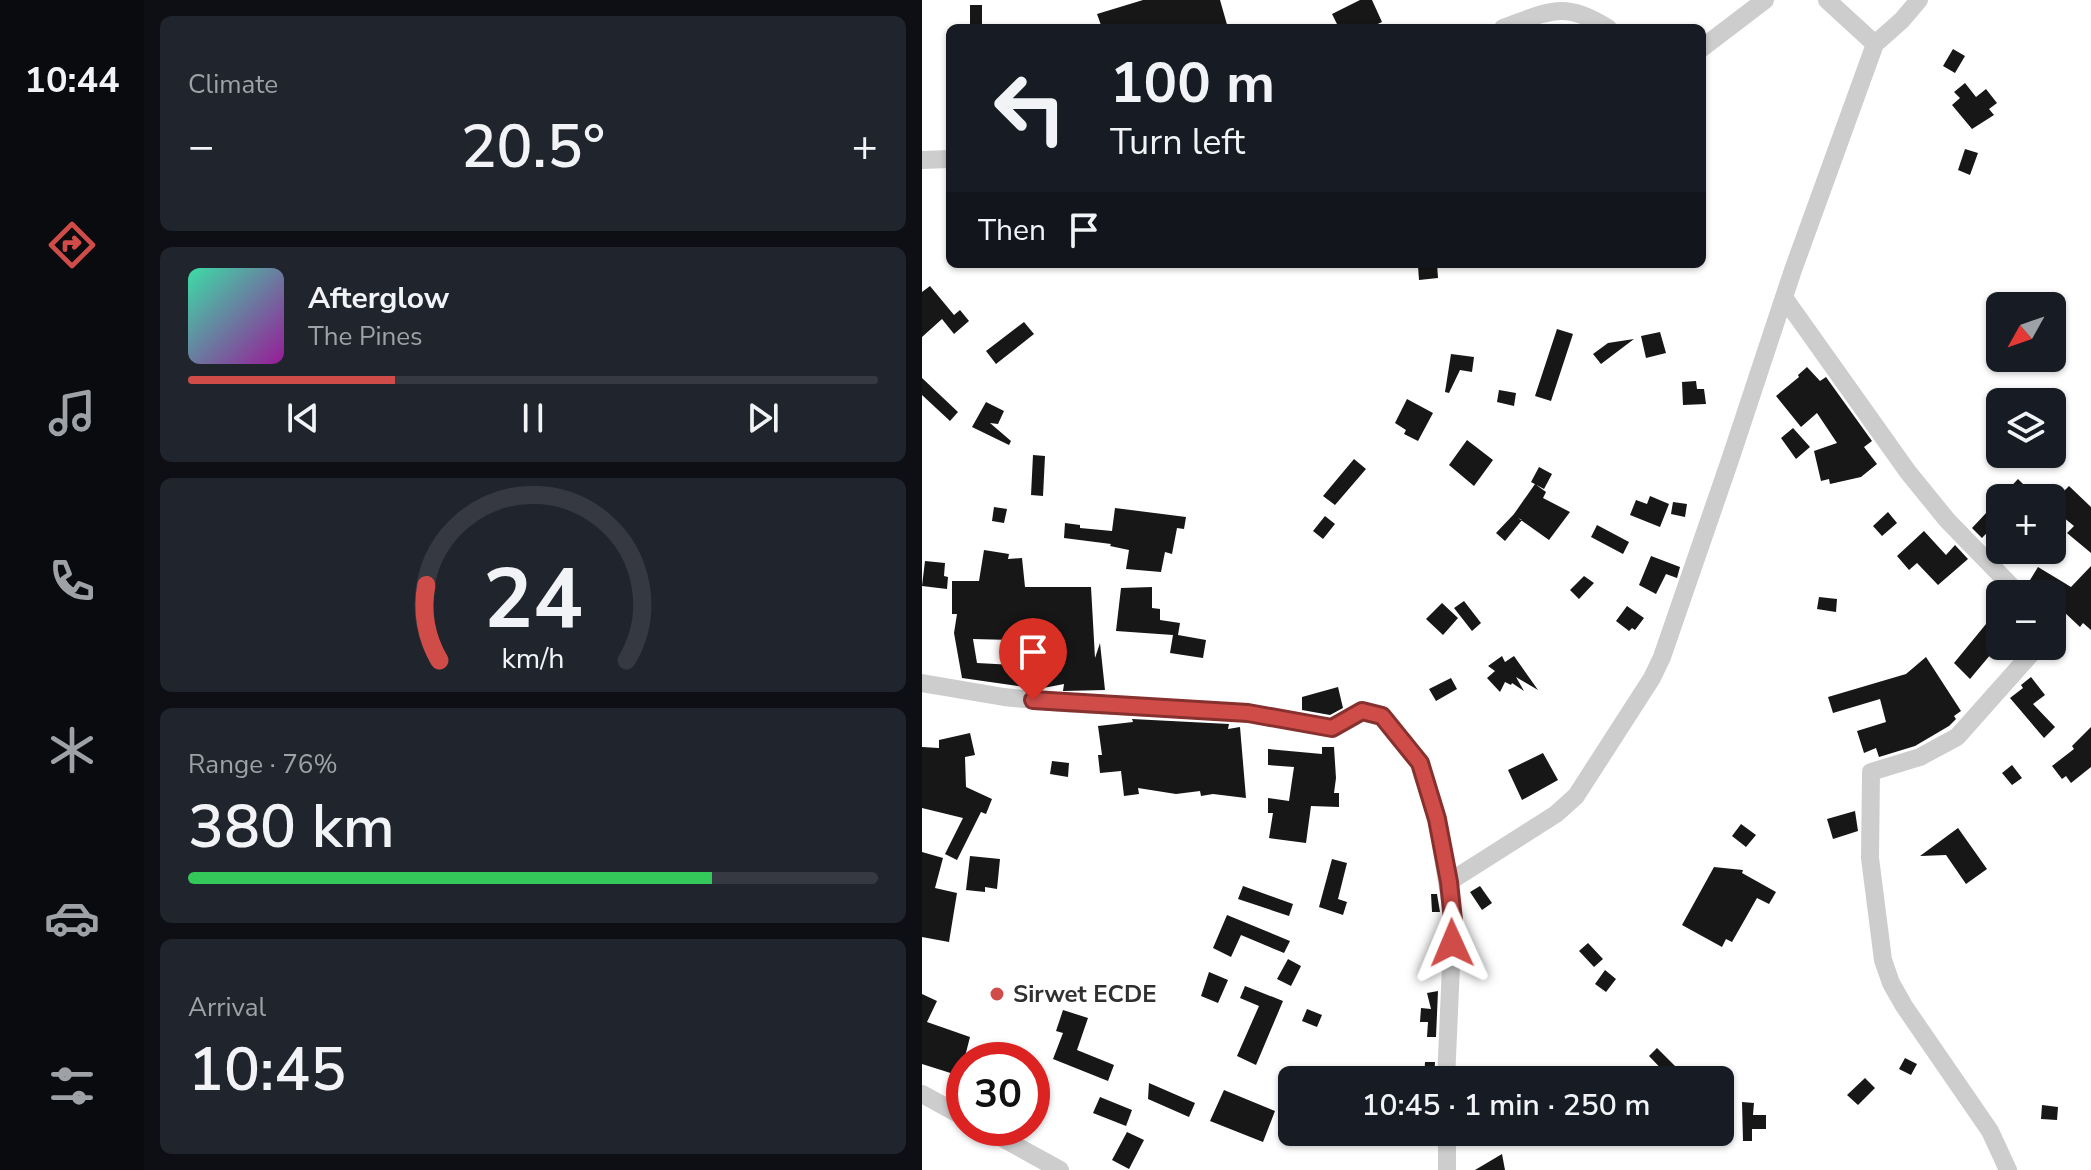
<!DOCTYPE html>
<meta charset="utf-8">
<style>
:root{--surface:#171b24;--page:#20242c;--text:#f1f3f6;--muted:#9ea1a6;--line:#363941;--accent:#cf4c49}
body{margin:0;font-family:"Nunito Sans",sans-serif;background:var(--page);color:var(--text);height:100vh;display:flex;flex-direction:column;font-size:30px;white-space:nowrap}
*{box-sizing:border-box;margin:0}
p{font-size:26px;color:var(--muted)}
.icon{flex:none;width:44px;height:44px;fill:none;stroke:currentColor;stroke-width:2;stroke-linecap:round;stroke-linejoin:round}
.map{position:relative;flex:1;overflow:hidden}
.side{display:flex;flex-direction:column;gap:16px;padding:16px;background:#0d0f14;width:778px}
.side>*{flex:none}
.guide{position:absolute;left:24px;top:24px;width:760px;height:244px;border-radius:12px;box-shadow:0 2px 6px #0004;background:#171b24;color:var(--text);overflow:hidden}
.needle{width:52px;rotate:230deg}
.controls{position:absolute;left:1064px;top:292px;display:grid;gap:16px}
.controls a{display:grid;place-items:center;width:80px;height:80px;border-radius:12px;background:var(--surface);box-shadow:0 2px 6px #0004;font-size:40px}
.speed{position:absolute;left:24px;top:1042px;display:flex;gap:16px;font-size:40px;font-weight:700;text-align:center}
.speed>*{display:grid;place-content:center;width:104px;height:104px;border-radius:50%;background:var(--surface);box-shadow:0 2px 6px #0004;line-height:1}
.speed .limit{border:12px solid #d22;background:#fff;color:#111}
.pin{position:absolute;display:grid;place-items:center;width:68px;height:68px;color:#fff;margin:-82px -34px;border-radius:50% 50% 50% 0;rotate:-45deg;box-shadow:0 0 8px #0007}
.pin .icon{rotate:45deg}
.me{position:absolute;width:88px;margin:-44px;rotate:359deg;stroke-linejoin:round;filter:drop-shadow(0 0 6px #0008)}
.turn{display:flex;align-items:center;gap:28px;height:168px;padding:0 32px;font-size:36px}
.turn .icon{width:104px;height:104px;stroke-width:2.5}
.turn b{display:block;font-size:56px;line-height:68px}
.then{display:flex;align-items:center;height:76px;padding:0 32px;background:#0003;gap:16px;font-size:30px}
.big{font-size:60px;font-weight:600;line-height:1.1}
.side .widget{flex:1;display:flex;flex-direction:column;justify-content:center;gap:12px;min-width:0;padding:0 28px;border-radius:12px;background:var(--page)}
.side .dial{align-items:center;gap:0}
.dial svg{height:208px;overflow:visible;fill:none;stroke:var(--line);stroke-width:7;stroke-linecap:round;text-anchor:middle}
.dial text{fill:var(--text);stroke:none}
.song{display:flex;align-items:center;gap:24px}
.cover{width:96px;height:96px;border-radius:12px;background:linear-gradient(135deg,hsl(160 70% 55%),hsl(300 70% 35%))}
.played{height:8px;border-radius:4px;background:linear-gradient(90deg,var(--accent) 30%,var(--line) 30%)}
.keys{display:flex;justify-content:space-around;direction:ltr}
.heat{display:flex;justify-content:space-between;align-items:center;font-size:44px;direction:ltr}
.charge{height:12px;border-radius:6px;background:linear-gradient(90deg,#34c759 76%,var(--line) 0)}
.trip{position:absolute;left:356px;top:1066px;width:456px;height:80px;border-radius:12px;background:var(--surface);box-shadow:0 2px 6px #0004;font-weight:600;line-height:80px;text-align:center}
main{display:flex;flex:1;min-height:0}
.tabs{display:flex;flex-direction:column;width:144px;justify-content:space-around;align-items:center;background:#090b0e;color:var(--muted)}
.tabs .icon{width:56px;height:56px}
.tabs .on{color:var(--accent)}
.tabs b{font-size:36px;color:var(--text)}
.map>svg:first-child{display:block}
.building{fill:#171717;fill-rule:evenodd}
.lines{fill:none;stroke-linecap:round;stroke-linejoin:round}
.minor{stroke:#cdcdcd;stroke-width:18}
.route-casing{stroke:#87312f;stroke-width:20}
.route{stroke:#cf4c49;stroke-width:14}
.poi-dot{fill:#cf4c49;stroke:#fff;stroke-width:3}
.labels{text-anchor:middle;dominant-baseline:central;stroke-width:8;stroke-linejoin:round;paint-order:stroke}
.poi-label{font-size:24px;font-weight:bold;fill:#303030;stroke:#fff;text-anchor:start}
</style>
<main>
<nav class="tabs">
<b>10:44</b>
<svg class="icon on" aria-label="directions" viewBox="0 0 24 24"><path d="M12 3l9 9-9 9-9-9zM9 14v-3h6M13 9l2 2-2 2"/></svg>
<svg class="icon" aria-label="music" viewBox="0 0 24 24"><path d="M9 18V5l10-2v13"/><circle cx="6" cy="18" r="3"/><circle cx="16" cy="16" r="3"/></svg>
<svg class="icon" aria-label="phone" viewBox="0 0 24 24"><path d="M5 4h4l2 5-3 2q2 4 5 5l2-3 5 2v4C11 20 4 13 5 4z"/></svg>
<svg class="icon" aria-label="climate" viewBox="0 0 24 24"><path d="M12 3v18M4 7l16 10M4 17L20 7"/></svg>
<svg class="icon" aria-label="car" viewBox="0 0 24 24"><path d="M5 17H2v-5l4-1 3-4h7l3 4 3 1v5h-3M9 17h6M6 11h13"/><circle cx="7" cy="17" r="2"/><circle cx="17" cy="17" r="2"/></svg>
<svg class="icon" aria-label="filters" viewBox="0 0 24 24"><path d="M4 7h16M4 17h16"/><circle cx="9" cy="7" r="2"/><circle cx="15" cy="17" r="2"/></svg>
</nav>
<section class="side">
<div class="widget"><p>Climate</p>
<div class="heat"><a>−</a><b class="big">20.5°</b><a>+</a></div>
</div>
<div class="widget">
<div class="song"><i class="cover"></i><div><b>Afterglow</b><p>The Pines</p></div></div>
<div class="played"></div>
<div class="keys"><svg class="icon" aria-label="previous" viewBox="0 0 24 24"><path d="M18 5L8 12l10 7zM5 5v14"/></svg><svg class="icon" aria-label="pause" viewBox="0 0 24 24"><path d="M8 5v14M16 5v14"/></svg><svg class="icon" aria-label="next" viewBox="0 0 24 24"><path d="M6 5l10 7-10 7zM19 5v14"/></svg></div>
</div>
<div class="widget dial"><svg viewBox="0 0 100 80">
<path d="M14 69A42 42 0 1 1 86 69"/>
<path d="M14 69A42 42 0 0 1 9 40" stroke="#cf4c49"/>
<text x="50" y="56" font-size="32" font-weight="700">24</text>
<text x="50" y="72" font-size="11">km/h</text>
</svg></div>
<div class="widget"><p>Range · 76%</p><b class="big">380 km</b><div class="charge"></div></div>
<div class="widget"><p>Arrival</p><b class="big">10:45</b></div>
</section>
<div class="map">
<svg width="1169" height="1170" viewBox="0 0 1169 1170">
<rect width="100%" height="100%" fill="#fff"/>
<!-- building -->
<path class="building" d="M 221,0 L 298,0 L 306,28 L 254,28 L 254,24 L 241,28 L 180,28 L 175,14 Z
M 438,0 L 450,0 L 460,22 L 447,28 L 417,28 L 410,14 Z
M 48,5 L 60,5 L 60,28 L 48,28 Z
M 1031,49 L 1043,56 L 1033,73 L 1021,66 Z
M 1043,83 L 1054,97 L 1064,89 L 1075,103 L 1067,109 L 1072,115 L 1050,129 L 1030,105 L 1038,98 L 1032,92 Z
M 1043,149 L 1056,153 L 1048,175 L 1036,170 Z
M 515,264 L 516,278 L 497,280 L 496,266 Z
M 8,286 L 32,315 L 38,310 L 47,321 L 32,334 L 20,319 L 0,337 L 0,292 Z
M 102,322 L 112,334 L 74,364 L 64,351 Z
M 635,329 L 651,334 L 629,401 L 613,396 Z
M 738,332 L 744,353 L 724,358 L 719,336 Z
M 712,339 L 679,364 L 671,354 L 686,343 Z
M 529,354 L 552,357 L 550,372 L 538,370 L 527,393 L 523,392 Z
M 885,367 L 898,381 L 904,377 L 950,441 L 942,447 L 955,464 L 939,477 L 908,484 L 907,479 L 899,481 L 892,451 L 915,443 L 895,413 L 879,427 L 854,396 L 877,377 L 876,375 Z
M 0,378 L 36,412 L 28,421 L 0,395 Z
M 774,381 L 775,389 L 782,389 L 784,404 L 761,405 L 760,382 Z
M 577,390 L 594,393 L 592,406 L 575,402 Z
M 485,399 L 511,413 L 496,441 L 482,434 L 484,430 L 473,423 Z
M 64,402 L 82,411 L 76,424 L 68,423 L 89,441 L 87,445 L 50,427 Z
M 871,428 L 888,447 L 874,459 L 859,438 Z
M 545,440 L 571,460 L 552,486 L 527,465 Z
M 111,455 L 123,456 L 121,496 L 109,495 Z
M 432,459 L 444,469 L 413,505 L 401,496 Z
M 617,467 L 630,474 L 622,489 L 609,482 Z
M 1096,479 L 1115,498 L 1078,498 L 1078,519 L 1060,538 L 1050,528 Z
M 613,484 L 624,492 L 621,498 L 648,512 L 627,540 L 596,518 L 600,520 L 583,541 L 574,533 L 592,514 Z
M 1147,486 L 1169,507 L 1169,553 L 1145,533 L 1152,526 L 1130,508 L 1130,501 L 1139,490 L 1141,492 Z
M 728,496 L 747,504 L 738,527 L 708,515 L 714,500 L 725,504 Z
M 751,502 L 765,504 L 763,517 L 749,514 Z
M 72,507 L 85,509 L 82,523 L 70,521 Z
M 193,508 L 264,517 L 262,529 L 255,528 L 250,554 L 243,552 L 239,572 L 204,569 L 207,550 L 188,546 L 189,544 L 142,538 L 143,523 L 158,525 L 158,528 L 190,531 Z
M 966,512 L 975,523 L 960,536 L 951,526 Z
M 403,516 L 413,524 L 401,539 L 391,531 Z
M 675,525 L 707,542 L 701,554 L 669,537 Z
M 1002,531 L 1024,555 L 1033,545 L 1046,559 L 1016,585 L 995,563 L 987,570 L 975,556 Z
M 62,550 L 87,554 L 86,559 L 100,558 L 103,587 L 169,587 L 173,658 L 178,643 L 183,690 L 141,691 L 142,684 L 116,689 L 40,678 L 32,633 L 35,614 L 30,614 L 30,581 L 57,581 ZM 51,639 L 90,640 L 92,665 L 55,663 Z
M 729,556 L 758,567 L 755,578 L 744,574 L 734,594 L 717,585 Z
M 3,561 L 23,563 L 22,576 L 26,577 L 25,589 L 0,586 Z
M 1169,566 L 1169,630 L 1161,623 L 1158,627 L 1140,610 L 1137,614 L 1130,608 L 1130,594 L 1109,594 L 1105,585 L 1116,567 L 1149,587 Z
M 662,576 L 672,583 L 657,599 L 648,590 Z
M 230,587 L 230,608 L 238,609 L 238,620 L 258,623 L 256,635 L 284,640 L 281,658 L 248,653 L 251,635 L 194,631 L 199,588 Z
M 897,597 L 915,599 L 914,612 L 895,609 Z
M 542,601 L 559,623 L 550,631 L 532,608 Z
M 520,603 L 536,618 L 521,635 L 504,619 Z
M 705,606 L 722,618 L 713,630 L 710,628 L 707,631 L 694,621 Z
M 1078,607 L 1076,646 L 1100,646 L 1087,660 L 1074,648 L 1048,679 L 1032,663 Z
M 580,656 L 583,662 L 592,656 L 616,690 L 594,677 L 602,691 L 590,683 L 589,685 L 583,682 L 578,692 L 565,678 L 573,671 L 566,666 Z
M 1004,657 L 1039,711 L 1032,716 L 1034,719 L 1027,726 L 993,746 L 957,757 L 954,748 L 942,753 L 935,731 L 964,722 L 958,699 L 911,713 L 906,697 L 984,674 Z
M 1109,677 L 1123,695 L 1111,704 L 1133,727 L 1122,738 L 1088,698 L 1101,688 L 1099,685 Z
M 529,678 L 535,689 L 514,701 L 507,689 Z
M 416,687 L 421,708 L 408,715 L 380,710 L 380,697 Z
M 210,719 L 307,724 L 306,729 L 318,727 L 324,798 L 291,794 L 279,796 L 278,791 L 254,794 L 216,788 L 217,794 L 202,796 L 199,771 L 178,773 L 176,755 L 180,755 L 176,726 L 211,722 Z
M 1169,727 L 1169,767 L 1149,783 L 1144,776 L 1140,779 L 1130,766 L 1152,749 L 1150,746 Z
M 48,733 L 53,755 L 43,757 L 44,787 L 70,799 L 64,814 L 59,812 L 35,860 L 23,854 L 41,818 L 0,808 L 0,747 L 17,748 L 17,740 Z
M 400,747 L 412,747 L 414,778 L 412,793 L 417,793 L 417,807 L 389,806 L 384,843 L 347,838 L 351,813 L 346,813 L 346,798 L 367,801 L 372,767 L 346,765 L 346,749 L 400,754 Z
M 621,753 L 636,780 L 600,800 L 586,770 Z
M 130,761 L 147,763 L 146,777 L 128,774 Z
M 1090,765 L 1100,778 L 1090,785 L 1080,773 Z
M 933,811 L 936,831 L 911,839 L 905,819 Z
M 819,824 L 834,835 L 824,847 L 810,836 Z
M 1036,828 L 1065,869 L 1044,884 L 1024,855 L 998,856 Z
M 0,852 L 21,858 L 13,888 L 35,893 L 27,942 L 0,937 Z
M 48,856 L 78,859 L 75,889 L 63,887 L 63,892 L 44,890 Z
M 410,859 L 425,863 L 416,899 L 425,902 L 421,915 L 397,907 Z
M 792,867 L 821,870 L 820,873 L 854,892 L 847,904 L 835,898 L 810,942 L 804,939 L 800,947 L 760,925 Z
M 321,886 L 371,904 L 367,916 L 316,899 Z
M 558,886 L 570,903 L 560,910 L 548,892 Z
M 509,894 L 515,894 L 518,912 L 510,912 Z
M 305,915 L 368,941 L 362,953 L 319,935 L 309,957 L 291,948 Z
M 666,943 L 681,959 L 672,967 L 657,951 Z
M 366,959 L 379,966 L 369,986 L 355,979 Z
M 683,970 L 694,979 L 684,992 L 673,984 Z
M 287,972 L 306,980 L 296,1003 L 279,996 Z
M 323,986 L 361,1001 L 334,1065 L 315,1056 L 337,1006 L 318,998 Z
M 516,991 L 514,1037 L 505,1037 L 506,1022 L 498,1022 L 499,1008 L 509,1009 L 505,993 Z
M 0,994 L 15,1001 L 5,1022 L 48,1037 L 38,1076 L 0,1064 Z
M 385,1009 L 400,1015 L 395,1027 L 380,1021 Z
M 141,1010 L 166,1018 L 155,1050 L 192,1065 L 186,1081 L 131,1059 L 141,1033 L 134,1031 Z
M 735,1048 L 767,1080 L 750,1080 L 727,1056 Z
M 983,1058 L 995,1064 L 989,1075 L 977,1069 Z
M 503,1062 L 513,1062 L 512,1080 L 502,1080 Z
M 943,1078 L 953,1088 L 936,1105 L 925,1095 Z
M 227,1083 L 273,1103 L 267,1117 L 226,1099 Z
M 302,1090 L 353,1111 L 341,1142 L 288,1121 Z
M 178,1097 L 210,1110 L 204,1126 L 171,1113 Z
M 820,1102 L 832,1103 L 831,1115 L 844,1115 L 844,1129 L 830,1129 L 830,1141 L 821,1141 Z
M 1120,1105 L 1136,1107 L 1135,1120 L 1119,1119 Z
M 205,1132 L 222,1140 L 207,1169 L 190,1160 Z
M 580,1154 L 583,1170 L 553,1170 Z"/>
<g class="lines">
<!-- minor -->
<path class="minor" d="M 581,28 C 628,11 642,0 686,28
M 953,44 L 980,20 L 997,0
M 780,48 L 843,0
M 0,160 L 28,159
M 863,299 L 986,472 L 1025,520 L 1097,594
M 0,683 L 82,697 L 139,703 L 326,713 L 410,728 L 440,711 L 460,716 L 498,763 L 515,819 L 531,920 L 524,1080
M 527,882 L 634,814 L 654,796 L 730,678 L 740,657 L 808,460 L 871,270 L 953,44 L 905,0
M 0,1094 L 42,1117
M 62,1128 L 138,1170
M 525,1170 L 525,1132
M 1086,1170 L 1068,1131 L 982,1006 L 969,983 L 961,960 L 948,858 L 949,772 L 998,757 L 1035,737 L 1116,646"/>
</g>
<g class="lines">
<defs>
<path id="route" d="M 111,700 L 326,713 L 410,728 L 440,711 L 460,716 L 498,763 L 515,819 L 527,882 L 531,920 L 530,943"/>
</defs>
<!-- route casing -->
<use href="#route" class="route-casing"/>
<!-- route -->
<use href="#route" class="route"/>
</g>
<!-- markers -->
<circle class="poi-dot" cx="75" cy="994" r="8"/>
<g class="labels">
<!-- poi labels -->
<g class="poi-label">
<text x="91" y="994">Sirwet ECDE</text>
</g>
</g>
</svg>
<div class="controls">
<a><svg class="needle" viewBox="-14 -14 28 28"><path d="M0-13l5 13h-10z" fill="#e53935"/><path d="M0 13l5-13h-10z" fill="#9ea1a6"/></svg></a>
<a><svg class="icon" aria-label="layers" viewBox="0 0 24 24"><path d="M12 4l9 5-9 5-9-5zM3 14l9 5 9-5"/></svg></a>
<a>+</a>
<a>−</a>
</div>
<div class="speed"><div class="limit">30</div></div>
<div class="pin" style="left:111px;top:700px;background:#d93025"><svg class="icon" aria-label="arrive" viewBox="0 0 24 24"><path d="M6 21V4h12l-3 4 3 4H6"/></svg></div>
<svg class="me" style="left:530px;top:943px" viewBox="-20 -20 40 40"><path d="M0-17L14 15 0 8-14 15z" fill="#cf4c49" stroke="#fff" stroke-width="4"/></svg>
<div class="trip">10:45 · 1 min · 250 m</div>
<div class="guide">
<div class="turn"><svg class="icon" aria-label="left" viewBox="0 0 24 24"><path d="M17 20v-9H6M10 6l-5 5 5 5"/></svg><div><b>100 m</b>Turn left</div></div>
<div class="then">Then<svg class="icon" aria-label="arrive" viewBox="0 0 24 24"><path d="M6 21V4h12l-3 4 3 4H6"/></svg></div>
</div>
</div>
</main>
